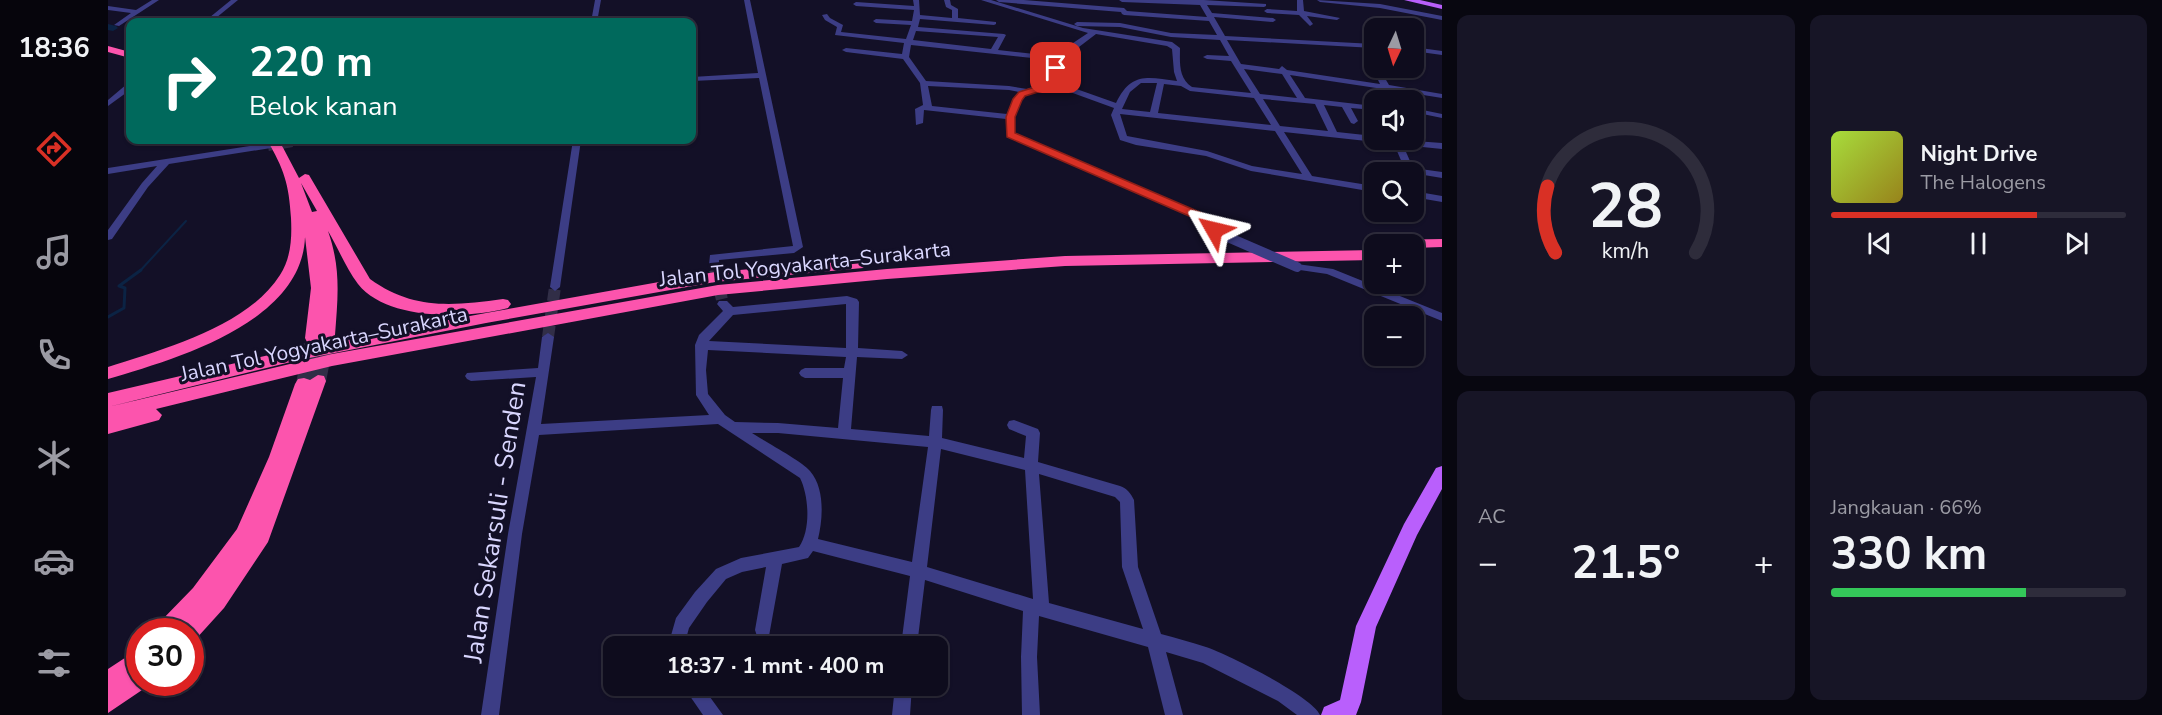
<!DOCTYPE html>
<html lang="id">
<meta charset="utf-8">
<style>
:root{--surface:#0e0c1d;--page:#171526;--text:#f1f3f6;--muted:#9b9ba4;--line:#2e2c3b;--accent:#d93025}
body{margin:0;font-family:"Nunito Sans",sans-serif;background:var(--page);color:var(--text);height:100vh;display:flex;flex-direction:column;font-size:22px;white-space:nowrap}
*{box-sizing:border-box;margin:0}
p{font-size:20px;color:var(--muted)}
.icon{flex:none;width:33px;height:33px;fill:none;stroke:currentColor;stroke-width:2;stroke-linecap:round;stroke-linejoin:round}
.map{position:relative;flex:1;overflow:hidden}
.details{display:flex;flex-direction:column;gap:15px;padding:15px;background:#080710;width:720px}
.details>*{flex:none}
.hud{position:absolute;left:18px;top:18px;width:570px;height:126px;border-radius:12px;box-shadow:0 2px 4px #0004,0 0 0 2px var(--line);background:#00695c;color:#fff;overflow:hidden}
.needle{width:39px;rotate:184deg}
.controls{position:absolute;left:1256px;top:18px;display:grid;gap:12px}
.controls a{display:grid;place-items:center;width:60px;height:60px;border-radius:12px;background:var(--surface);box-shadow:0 2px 4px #0004,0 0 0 2px var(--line);font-size:30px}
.speed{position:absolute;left:18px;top:618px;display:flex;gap:12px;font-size:30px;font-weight:700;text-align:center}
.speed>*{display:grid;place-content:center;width:78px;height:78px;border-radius:50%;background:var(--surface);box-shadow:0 2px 4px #0004,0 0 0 2px var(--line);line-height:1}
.speed .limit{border:9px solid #d22;background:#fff;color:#111}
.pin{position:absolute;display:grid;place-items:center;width:51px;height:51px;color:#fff;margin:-26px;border-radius:12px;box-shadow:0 3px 9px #0006}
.me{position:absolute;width:66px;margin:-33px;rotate:307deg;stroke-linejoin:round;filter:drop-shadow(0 0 4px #0008)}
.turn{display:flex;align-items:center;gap:21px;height:126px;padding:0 24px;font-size:27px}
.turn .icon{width:78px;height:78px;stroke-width:2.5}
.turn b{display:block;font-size:42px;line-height:51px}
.big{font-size:45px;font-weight:700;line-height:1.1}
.details .widget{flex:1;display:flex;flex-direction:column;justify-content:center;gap:9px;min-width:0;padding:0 21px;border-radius:12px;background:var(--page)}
.details .dial{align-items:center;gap:0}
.dial svg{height:156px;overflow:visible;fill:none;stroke:var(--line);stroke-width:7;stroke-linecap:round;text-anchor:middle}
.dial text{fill:var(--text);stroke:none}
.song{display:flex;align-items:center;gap:18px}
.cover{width:72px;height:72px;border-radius:9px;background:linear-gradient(135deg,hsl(80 70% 55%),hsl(50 70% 35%))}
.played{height:6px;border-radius:3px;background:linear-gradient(90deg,var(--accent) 70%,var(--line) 70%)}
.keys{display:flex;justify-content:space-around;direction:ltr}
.heat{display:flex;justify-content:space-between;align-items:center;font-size:33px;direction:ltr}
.charge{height:9px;border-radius:4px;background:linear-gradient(90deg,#34c759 66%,var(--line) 0)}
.details .tiles{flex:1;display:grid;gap:15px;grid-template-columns:repeat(2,1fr)}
.trip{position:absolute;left:495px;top:636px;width:345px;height:60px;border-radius:12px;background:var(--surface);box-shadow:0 2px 4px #0004,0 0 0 2px var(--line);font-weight:700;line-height:60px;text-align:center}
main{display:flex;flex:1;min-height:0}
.tabs{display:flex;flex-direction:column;width:108px;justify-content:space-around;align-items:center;background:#06050c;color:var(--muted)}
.tabs .icon{width:42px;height:42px}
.tabs .current{color:var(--accent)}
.tabs b{font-size:27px;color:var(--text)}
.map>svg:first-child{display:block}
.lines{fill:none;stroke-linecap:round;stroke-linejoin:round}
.stream-far1{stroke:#0b2344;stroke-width:2}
.stream{stroke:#0b2344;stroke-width:3}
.river{fill:#0b2344;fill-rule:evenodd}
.minor-tunnel-far1{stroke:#312e47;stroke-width:10;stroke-dasharray:10 4.5;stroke-linecap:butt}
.minor-tunnel{stroke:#312e47;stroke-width:12;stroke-dasharray:12 6;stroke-linecap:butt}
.highway-tunnel{stroke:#312e47;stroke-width:16;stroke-dasharray:16 8;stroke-linecap:butt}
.minor{fill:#3c3d85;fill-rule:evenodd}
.major{fill:#b95ffc;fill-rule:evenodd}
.highway{fill:#fc54ad;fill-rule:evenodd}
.minor-bridge{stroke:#3c3d85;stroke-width:10}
.route{fill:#d93025;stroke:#8d1f18;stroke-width:1.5}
.labels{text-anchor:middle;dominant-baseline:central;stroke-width:6;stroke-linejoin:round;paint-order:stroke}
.street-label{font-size:21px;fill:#d9d6fe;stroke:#131027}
.near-street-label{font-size:26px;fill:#d9d6fe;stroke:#131027}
</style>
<main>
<nav class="tabs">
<b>18:36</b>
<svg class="icon current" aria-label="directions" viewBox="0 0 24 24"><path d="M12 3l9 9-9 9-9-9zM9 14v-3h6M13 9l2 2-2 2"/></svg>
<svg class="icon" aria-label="music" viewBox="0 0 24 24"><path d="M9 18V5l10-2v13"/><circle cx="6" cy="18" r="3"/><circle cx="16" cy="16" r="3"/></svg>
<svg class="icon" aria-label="phone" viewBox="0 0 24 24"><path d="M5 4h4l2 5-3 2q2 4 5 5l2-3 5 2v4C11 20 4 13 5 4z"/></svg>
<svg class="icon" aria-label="climate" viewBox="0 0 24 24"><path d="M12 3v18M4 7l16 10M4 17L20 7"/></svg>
<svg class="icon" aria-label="car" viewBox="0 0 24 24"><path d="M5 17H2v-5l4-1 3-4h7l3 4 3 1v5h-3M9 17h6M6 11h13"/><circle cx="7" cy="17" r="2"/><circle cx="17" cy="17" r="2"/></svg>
<svg class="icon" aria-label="filters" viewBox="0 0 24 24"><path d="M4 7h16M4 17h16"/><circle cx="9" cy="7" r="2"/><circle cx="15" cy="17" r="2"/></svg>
</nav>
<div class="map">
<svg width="1334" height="715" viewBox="0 0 1334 715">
<rect width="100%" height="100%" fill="#131027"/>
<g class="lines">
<!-- stream-far1 -->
<path class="stream-far1" d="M 31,272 L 78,221"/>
<!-- stream -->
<path class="stream" d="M 0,317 L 16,308 L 17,288 L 11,286 L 33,270"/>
<!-- river -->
<path class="river" d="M 0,24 L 8,26 L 10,28 L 5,31 L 0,30 Z"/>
<!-- minor-tunnel-far1 -->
<path class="minor-tunnel-far1" d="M 160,146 L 185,142
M 606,265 L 608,272"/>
<!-- minor-tunnel -->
<path class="minor-tunnel" d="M 607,270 L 615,304
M 440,337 L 447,287"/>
<!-- highway-tunnel -->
<path class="highway-tunnel" d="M 210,381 L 219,335
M 196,384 L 205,338"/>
<!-- minor -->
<path class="minor" d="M 44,0 L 51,0 L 11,26 L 6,25 L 23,13 L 0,10 L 0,6 L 28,10 Z
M 123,0 L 130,0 L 103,22 L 96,22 Z
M 487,0 L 493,0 L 489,22 L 483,22 Z
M 636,0 L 642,0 L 695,247 L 686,253 L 611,260 L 611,265 L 606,268 L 601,265 L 602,255 L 685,246 L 651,78 L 584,81 L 584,77 L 650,73 Z
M 805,0 L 811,0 L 812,15 L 844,18 L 844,10 L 838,7 L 836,0 L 842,0 L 843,5 L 850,9 L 850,18 L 888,22 L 888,24 L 886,25 L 812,19 L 810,27 L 896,34 L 898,35 L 890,50 L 955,57 L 965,43 L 980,33 L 873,0 L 883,0 L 975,28 L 1064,42 L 1072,48 C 1072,62 1070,78 1084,87 L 1143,93 L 1123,61 L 1099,59 L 1095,57 L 1099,55 L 1121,56 L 1112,40 L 1063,37 L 1012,27 L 969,26 L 966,24 L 969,22 L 1012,23 L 1063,33 L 1109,35 L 1101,21 L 1016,15 L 1014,14 L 1013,12 L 891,2 L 888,0 L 916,0 L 1016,8 L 1019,11 L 1099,17 L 1092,5 L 1014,2 L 1011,0 L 1096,0 L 1158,4 L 1158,6 L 1156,7 L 1099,5 L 1104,13 L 1165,18 L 1168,20 L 1165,22 L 1106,17 L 1117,36 L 1266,44 L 1266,48 L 1119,40 L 1133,64 L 1171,69 L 1174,66 L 1179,70 L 1272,84 L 1264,68 L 1266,66 L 1271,68 L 1281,85 L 1334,94 L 1334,98 L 1284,90 L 1287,96 L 1283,98 L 1280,98 L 1275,89 L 1182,75 L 1197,98 L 1266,106 L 1266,110 L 1243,108 L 1250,121 L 1246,124 L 1243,123 L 1234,107 L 1216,105 L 1229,132 L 1266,136 L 1266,140 L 1293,140 L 1334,143 L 1334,149 L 1295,145 L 1305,168 L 1334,172 L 1334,178 L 1298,172 L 1286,144 L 1176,132 L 1204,176 L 1266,186 L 1266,192 L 1143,171 L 1098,156 L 1028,145 L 1012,140 L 1003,115 L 1006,108 L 940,84 C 935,90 926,92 919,95 C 906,100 906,122 906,134 L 1097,215 L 1113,232 L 1112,234 L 1104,234 L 1091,219 L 899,137 L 898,119 L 816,110 L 815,123 L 808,125 L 807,109 L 815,105 L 812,83 L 795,59 L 738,52 L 734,50 L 738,48 L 794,54 L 796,43 L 727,35 L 729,27 L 717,20 L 714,15 L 719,14 L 722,18 L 735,25 L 733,32 L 798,39 L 803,25 L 768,23 L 765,21 L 768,19 L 804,21 L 806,10 L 748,6 L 745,4 L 748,2 L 806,6 ZM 808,31 L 890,37 L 883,49 L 805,40 ZM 988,34 L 1059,46 L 1064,49 L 1066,72 L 1069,81 C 1039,77 1023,72 1008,103 L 943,80 L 971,47 ZM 803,45 L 951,61 L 934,78 L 931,84 L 919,89 L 901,86 L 818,81 L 801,57 ZM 1136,69 L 1174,74 L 1189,98 L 1152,94 ZM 1033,83 L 1049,83 L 1042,112 L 1014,109 L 1022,92 ZM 1056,84 L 1073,86 L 1082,91 L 1146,98 L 1163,125 L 1050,113 ZM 820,86 L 901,90 L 911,92 L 905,99 L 899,114 L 824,106 ZM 1155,99 L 1207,104 L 1220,131 L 1172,126 ZM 1012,114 L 1167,131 L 1194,174 L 1144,166 L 1099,151 L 1019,136 Z
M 1189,0 L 1195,0 L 1196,11 L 1232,18 L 1229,20 L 1199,16 L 1205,24 L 1202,26 L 1191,15 L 1159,13 L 1156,11 L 1159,9 L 1189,11 Z
M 1209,0 L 1272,4 L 1334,16 L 1334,20 L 1272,8 L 1212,2 Z
M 1305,47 L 1334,51 L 1334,55 L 1305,51 Z
M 19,84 L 22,84 L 22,90 L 0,106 L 0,100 Z
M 1305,108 L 1334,114 L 1334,118 L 1305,112 Z
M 182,140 L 208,140 L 204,143 L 185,145 L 182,144 Z
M 465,140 L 473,140 L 452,287 L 447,291 L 442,287 Z
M 160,143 L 164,146 L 163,148 L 61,164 L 40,187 L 4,239 L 0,240 L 0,230 L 34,183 L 49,166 L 0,174 L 0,168 Z
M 1305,191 L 1334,196 L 1334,202 L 1305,197 Z
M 1189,264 L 1225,269 L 1334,313 L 1334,321 L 1219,274 L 1185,269 L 1184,267 L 1185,265 Z
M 739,296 L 749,299 L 751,302 L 750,348 L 794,351 L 800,355 L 794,359 L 749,357 L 743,429 L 821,436 L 823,410 L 824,406 L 834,406 L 835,410 L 834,438 L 916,458 L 918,436 L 901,429 L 899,425 L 901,421 L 906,420 L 930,429 L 932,433 L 930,462 L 1012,486 C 1019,488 1023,494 1026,500 L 1030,567 L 1053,634 C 1068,638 1083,642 1098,647 C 1119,654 1204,696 1212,715 L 1189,715 L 1170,701 L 1095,663 L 1058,652 L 1075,715 L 1057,715 L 1040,647 L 931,616 L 929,657 L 932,715 L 914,715 L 913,657 L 915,611 L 817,580 L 809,646 L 793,646 L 802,576 L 705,551 L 700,558 L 674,564 L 661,636 L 655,638 L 649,636 L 647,630 L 658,567 L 634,572 L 618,579 L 599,602 L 581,628 L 576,646 L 560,646 L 568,618 L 587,592 L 608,569 L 633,558 L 691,547 C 703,530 701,496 692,478 L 610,424 L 431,435 L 414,534 L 391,715 L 373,715 L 400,534 L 428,377 L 363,381 L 359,379 L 357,376 L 359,373 L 430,368 L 434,337 L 440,333 L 446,337 L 433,424 L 601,415 L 588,395 L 587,345 L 591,335 L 615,311 L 609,304 L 611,301 L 619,301 L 625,307 ZM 738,304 L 738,348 L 601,341 L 625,315 ZM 600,350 L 738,357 L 736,368 L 697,368 L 693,370 L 691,373 L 693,376 L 697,378 L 735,378 L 730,428 L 670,423 L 627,422 L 617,415 L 600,394 L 598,370 ZM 644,433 L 670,433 L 820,447 L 804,562 L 710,539 C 715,519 717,488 702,471 C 694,461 656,441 644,433 ZM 833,449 L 917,470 L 925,599 L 819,567 ZM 931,474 L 1007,497 L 1012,502 L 1014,567 L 1035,629 L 941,603 Z
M 575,686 L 594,686 L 615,715 L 595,715 Z
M 787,686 L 804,686 L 802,715 L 784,715 Z"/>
<!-- major -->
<path class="major" d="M 1296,0 L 1312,0 L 1334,5 L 1334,9 Z
M 1334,466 L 1334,489 L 1309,535 L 1268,627 L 1253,702 L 1248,715 L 1213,715 L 1216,707 L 1232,700 L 1248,626 L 1296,524 L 1328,468 Z"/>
<!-- highway -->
<path class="highway" d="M 0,46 L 22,52 L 22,58 L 0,52 Z
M 159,140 L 171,140 L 191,178 L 197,174 L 201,175 L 262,279 C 305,310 344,306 395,299 L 400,300 L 403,304 L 400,308 C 360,319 279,321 250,284 C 238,268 230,248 220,231 C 233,268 230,296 227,335 L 225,339 L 219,341 L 213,338 L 211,342 L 199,342 L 197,338 L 203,288 L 197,237 C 194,323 67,359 0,379 L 0,367 C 55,349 139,327 172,275 C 183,258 184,238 183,218 C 181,184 176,169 159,140 ZM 193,183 L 209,211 L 204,212 Z
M 1334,239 L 1334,247 L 1305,248 L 1305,244 L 1273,244 L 1280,240 Z
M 1266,250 L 1266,260 L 957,266 L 779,279 L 610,295 L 224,366 L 48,409 L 54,415 L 51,420 L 0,434 L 0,407 L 224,354 L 610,285 L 779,269 L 957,256 Z
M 750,260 L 755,262 L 757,265 L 755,268 L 607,282 L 378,323 L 191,360 L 0,407 L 0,393 L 191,348 L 378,313 L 607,272 Z
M 210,375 L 216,376 L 218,381 L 160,542 L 116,608 L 87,640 L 82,642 L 82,632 L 47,632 L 50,624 L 85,588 L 129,529 L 161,457 L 187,384 L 190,379 L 196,378 L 202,380 Z
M 32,648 L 32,682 L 42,682 L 40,686 L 0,713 L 0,669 Z"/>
<!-- minor-bridge -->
<path class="minor-bridge" d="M 1108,232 L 1189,267"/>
</g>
<!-- route -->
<path class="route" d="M 945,66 L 952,68 L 933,91 L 917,96 L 914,100 L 907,117 L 907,133 L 1096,214 L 1110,227 L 1110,232 L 1102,232 L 1088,219 L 899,137 L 898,117 L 905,99 L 911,92 L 927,87 Z"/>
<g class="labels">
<!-- street labels -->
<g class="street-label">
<text transform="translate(697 264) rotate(-6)">Jalan Tol Yogyakarta–Surakarta</text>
<text transform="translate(216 344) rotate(-12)">Jalan Tol Yogyakarta–Surakarta</text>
</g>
<!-- near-street labels -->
<g class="near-street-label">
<text transform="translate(387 522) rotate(-81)">Jalan Sekarsuli - Senden</text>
</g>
</g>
</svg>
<div class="controls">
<a><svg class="needle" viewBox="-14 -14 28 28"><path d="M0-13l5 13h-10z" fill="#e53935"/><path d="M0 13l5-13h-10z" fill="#9b9ba4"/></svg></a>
<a><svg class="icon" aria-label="sound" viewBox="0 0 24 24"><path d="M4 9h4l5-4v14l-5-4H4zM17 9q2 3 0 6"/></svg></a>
<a><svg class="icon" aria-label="search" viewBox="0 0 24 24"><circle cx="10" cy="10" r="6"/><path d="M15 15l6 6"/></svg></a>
<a>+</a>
<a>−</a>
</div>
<div class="speed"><div class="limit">30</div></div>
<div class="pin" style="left:948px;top:68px;background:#d93025"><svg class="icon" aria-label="arrive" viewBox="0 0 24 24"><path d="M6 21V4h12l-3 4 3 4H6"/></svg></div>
<svg class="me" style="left:1106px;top:230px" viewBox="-20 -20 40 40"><path d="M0-17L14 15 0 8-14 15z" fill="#d93025" stroke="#fff" stroke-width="4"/></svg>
<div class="trip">18:37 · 1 mnt · 400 m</div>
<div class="hud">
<div class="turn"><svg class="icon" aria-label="right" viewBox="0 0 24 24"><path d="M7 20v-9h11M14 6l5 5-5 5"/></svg><div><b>220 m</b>Belok kanan</div></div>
</div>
</div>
<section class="details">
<div class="tiles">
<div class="widget dial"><svg viewBox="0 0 100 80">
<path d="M14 69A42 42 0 1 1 86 69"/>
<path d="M14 69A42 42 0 0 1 10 35" stroke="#d93025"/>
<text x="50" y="56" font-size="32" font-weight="700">28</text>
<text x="50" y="72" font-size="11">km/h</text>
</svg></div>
<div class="widget">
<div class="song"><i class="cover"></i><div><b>Night Drive</b><p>The Halogens</p></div></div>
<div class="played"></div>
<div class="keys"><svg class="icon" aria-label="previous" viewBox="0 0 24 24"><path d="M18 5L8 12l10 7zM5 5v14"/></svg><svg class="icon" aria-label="pause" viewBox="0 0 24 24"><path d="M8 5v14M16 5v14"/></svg><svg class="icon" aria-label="next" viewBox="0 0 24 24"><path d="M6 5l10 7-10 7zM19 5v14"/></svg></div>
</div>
<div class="widget"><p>AC</p>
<div class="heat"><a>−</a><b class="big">21.5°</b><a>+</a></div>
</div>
<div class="widget"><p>Jangkauan · 66%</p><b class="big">330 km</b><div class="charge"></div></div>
</div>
</section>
</main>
